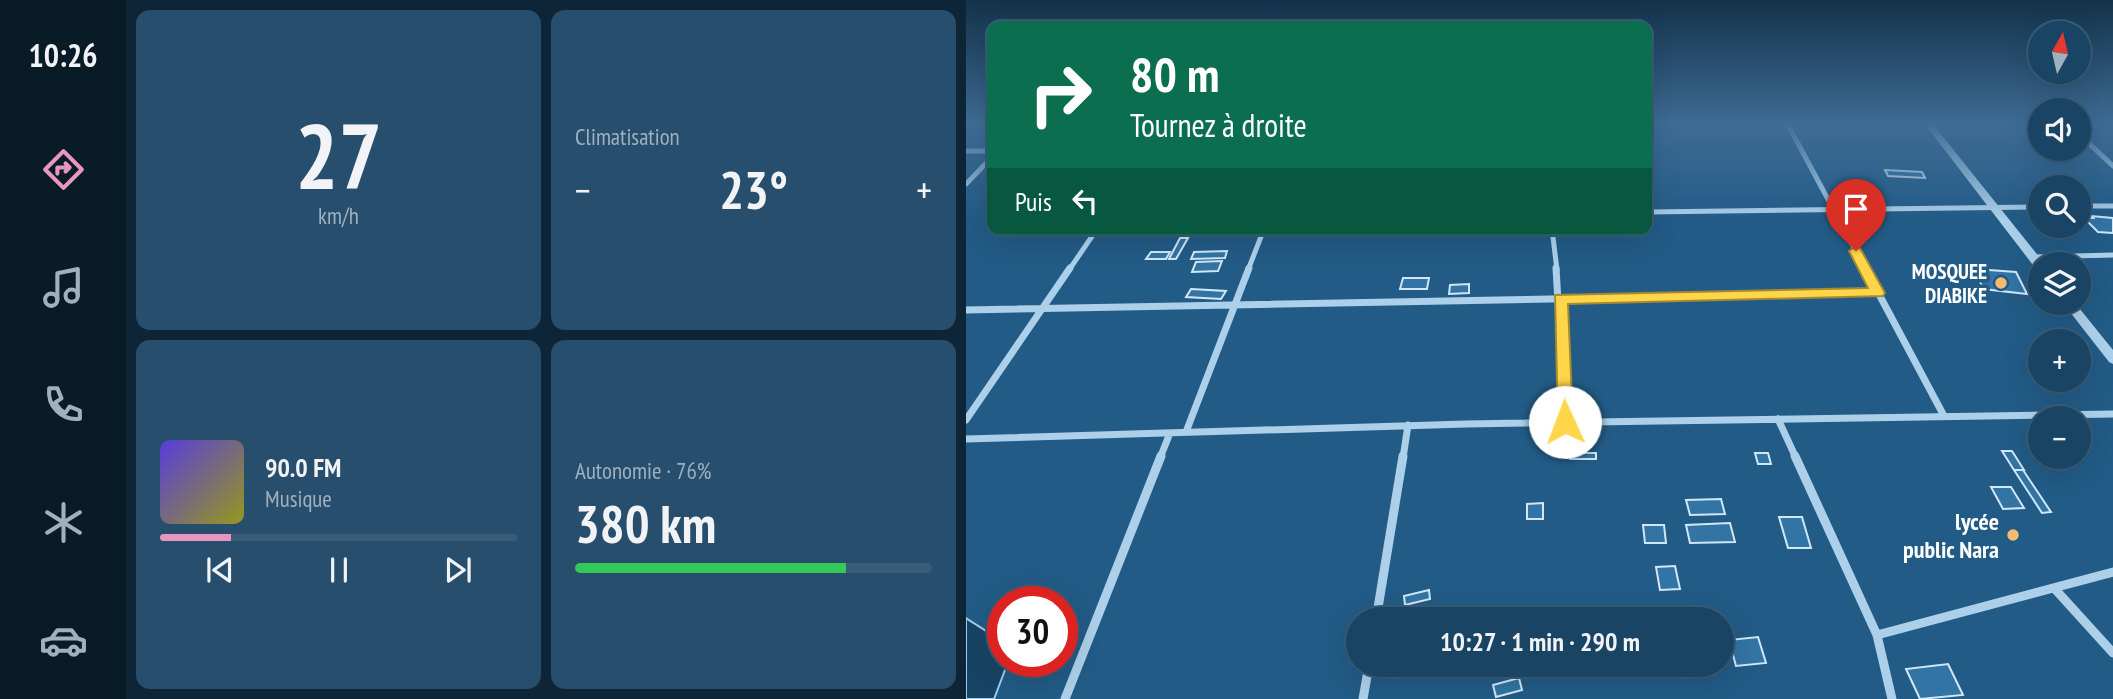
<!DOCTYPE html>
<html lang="fr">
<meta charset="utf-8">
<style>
:root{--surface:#1a4464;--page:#274e6d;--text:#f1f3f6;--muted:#9fb0bf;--line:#385c78;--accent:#e797bd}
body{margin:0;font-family:"PT Sans Narrow",sans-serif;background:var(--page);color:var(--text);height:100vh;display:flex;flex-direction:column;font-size:26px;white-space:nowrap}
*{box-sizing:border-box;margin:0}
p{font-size:23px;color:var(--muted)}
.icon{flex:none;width:38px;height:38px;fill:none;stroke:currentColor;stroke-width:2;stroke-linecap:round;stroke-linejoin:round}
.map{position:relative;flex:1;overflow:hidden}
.side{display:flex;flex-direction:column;gap:10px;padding:10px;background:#0e2537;width:840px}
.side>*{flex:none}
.banner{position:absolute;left:21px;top:21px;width:665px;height:214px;border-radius:14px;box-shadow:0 7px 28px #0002,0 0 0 2px var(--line);background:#0b6e4f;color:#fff;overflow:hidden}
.needle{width:46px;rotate:8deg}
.controls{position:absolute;left:1062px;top:21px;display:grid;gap:14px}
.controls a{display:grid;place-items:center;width:63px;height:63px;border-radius:50%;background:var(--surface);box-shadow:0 7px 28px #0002,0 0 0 2px var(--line);font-size:35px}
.speed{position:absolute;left:21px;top:586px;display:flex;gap:14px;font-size:35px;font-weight:700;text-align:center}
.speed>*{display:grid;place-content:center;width:91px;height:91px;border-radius:50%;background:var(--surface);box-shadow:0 7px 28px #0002,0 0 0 2px var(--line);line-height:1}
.speed .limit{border:10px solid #d22;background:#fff;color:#111}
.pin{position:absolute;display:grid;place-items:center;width:60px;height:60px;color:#fff;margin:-72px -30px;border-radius:50% 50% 50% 0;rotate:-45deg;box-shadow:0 0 7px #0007}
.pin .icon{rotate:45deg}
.me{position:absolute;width:77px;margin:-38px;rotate:358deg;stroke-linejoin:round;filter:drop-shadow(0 0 5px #0008)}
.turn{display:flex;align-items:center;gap:24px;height:147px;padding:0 28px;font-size:32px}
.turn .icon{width:91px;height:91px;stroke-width:2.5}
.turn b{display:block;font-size:49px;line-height:60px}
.then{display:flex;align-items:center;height:66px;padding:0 28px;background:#0003;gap:14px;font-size:26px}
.big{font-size:52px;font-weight:700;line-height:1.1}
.side .widget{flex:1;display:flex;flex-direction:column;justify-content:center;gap:10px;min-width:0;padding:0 24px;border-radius:14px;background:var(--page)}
.side .dial{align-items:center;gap:0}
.dial b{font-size:91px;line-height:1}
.song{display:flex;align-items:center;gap:21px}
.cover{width:84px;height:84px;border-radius:10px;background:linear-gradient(135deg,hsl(250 70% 55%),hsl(60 70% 35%))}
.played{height:7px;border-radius:4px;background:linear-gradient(90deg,var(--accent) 20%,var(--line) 20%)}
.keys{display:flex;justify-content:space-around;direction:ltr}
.heat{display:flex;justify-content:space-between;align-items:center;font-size:38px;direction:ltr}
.charge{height:10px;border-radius:5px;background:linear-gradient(90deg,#34c759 76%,var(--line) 0)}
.side .tiles{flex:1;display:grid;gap:10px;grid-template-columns:repeat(2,1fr)}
.trip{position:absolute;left:380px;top:607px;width:388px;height:70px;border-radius:35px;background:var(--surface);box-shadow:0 7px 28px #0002,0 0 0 2px var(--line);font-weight:700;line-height:70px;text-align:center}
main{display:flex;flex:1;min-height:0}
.dock{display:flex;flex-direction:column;width:126px;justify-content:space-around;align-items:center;background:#0a1b28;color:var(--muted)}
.dock .icon{width:49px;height:49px}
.dock .active{color:var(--accent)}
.dock b{font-size:32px;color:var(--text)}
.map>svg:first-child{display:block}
.water{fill:#174465;stroke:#a0cdea;stroke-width:2}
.building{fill:#3274a3;stroke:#d0e7f7;stroke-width:2}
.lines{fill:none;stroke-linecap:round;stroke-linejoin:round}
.minor-far2{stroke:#acd0e9;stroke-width:5}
.minor-far1{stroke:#acd0e9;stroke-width:7}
.minor{stroke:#acd0e9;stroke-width:9}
.tertiary{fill:#acd0e9;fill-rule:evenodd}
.route{fill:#ffd54a;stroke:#a68a30;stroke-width:2}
.poi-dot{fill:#f5bb6e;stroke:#225b86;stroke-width:2.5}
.labels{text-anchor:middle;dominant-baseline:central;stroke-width:7;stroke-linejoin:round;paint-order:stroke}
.poi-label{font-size:21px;font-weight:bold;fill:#fff;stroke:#225b86;text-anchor:end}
.near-poi-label{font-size:24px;font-weight:bold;fill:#fff;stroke:#225b86;text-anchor:end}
</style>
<main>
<nav class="dock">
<b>10:26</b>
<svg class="icon active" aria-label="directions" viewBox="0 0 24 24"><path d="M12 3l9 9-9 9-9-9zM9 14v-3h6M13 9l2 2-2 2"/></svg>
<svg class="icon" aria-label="music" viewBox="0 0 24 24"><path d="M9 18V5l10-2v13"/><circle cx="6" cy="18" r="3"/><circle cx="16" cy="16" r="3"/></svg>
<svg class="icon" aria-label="phone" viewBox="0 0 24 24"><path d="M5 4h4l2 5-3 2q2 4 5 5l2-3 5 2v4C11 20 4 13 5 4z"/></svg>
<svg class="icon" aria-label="climate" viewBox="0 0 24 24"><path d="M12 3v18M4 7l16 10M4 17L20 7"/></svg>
<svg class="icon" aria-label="car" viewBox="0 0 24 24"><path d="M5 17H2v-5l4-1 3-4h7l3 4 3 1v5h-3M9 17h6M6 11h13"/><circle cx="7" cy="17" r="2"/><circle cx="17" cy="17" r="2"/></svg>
</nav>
<section class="side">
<div class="tiles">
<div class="widget dial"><b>27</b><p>km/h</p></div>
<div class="widget"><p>Climatisation</p>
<div class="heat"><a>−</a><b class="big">23°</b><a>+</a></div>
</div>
<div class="widget">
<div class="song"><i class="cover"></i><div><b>90.0 FM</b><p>Musique</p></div></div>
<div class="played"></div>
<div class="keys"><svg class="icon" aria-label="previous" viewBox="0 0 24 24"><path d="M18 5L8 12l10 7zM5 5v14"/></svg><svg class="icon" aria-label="pause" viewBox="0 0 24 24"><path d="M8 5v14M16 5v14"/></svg><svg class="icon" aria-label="next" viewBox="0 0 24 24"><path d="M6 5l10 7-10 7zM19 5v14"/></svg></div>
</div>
<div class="widget"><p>Autonomie · 76%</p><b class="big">380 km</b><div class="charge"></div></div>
</div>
</section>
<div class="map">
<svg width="1147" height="699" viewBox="0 0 1147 699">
<rect width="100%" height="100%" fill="#225b86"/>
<!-- water -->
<path class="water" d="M 0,618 C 18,631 37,635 37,662 L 42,662 L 28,699 L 0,699 Z"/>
<!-- building -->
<path class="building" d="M 919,170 L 956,172 L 959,178 L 922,176 Z
M 1125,216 L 1147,218 L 1147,233 L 1132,232 L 1118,218 L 1127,218 Z
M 214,238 L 222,238 L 210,259 L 203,259 Z
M 261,251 L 259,258 L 225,259 L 228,252 Z
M 185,252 L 204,252 L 200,259 L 180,259 Z
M 256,261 L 252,271 L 226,272 L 230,262 Z
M 1009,269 L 1050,272 L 1061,294 L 1017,289 Z
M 437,278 L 463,278 L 461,289 L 434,289 Z
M 503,284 L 503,293 L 483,294 L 484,285 Z
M 225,289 L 260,291 L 255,299 L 220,297 Z
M 1036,451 L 1046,451 L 1058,470 L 1048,470 Z
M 604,453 L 630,453 L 630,459 L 604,459 Z
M 789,453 L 802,453 L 805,464 L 792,464 Z
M 1048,470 L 1057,470 L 1085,512 L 1076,513 Z
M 1025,487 L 1045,487 L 1058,508 L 1037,509 Z
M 755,499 L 759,514 L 724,515 L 720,500 Z
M 577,503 L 577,519 L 561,519 L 561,504 Z
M 813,517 L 836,517 L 845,548 L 822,548 Z
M 764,523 L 769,542 L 724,543 L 720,525 Z
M 677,525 L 698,525 L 700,543 L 679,543 Z
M 709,566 L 714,589 L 694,590 L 690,567 Z
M 463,590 L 464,599 L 439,605 L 438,596 Z
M 792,637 L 800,663 L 770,666 L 763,640 Z
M 982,664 L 997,695 L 954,699 L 940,669 Z
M 553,678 L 556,690 L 530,697 L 527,685 Z"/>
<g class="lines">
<!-- minor-far2 -->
<path class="minor-far2" d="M 821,123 L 900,270
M 1113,134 L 1147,166
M 0,151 L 26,151
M 0,184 L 26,157
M 1113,206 L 1147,206
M 681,212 L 1074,207
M 586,229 L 591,270
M 1067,257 L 1147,255
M 103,270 L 131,229
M 282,270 L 298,229"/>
<!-- minor-far1 -->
<path class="minor-far1" d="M 590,268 L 599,422
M 899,268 L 978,416
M 0,310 L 912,293
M 812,419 L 830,458
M 0,420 L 104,268
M 220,432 L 283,268
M 0,439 L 500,424 L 1147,414
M 194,458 L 204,433
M 437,458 L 442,425"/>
<!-- minor -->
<path class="minor" d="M 829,456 L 911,635 L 926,699
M 1088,588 L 1147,653
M 410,620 L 437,456
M 911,635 L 1147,572
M 99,699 L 195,456
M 397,699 L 403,665"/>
<!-- tertiary -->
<path class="tertiary" d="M 958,123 L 966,123 L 1078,263 L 1074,264 L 1074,269 L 1070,269 Z
M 1097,303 L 1109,303 L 1147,350 L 1147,364 L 1143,362 Z"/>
</g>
<!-- sky -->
<linearGradient id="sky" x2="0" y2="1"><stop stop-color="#13324a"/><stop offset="0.56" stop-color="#3e6c95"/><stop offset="1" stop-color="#3e6c95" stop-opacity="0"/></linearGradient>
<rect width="1147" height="221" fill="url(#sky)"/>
<!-- route -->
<path class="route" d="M 890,246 L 894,248 L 919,293 L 917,296 L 602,304 L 607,422 L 605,427 L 592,427 L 589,295 L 902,288 L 883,251 Z"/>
<!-- markers -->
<g class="poi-dot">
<circle cx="1035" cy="283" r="7"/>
<circle cx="1047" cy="535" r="7"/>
</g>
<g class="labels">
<!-- poi labels -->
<g class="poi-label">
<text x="1021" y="271">MOSQUEE<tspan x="1021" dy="24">DIABIKE</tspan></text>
</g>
<!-- near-poi labels -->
<g class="near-poi-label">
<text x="1033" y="521">lycée<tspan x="1033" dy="28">public Nara</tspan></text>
</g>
</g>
</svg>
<div class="controls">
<a><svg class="needle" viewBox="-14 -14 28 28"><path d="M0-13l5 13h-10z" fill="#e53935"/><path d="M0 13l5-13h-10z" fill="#9fb0bf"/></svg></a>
<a><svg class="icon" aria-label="sound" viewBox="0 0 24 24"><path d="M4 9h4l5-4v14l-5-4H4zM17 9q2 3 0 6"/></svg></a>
<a><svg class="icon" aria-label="search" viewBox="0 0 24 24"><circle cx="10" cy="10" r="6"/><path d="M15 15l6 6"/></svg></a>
<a><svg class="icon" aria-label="layers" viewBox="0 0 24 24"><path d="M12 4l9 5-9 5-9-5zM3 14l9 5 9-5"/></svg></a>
<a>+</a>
<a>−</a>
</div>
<div class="speed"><div class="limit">30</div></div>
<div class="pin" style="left:890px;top:251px;background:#d93025"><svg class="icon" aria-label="arrive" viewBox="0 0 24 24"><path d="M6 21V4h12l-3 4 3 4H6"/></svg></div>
<svg class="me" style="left:599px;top:422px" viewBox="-20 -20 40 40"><circle r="19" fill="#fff"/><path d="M0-13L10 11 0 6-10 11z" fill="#ffd54a"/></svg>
<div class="trip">10:27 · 1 min · 290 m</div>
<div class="banner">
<div class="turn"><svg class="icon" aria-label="right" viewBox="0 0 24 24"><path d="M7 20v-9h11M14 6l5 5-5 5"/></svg><div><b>80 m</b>Tournez à droite</div></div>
<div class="then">Puis<svg class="icon" aria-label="left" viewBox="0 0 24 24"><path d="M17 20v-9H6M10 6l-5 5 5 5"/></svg></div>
</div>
</div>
</main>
